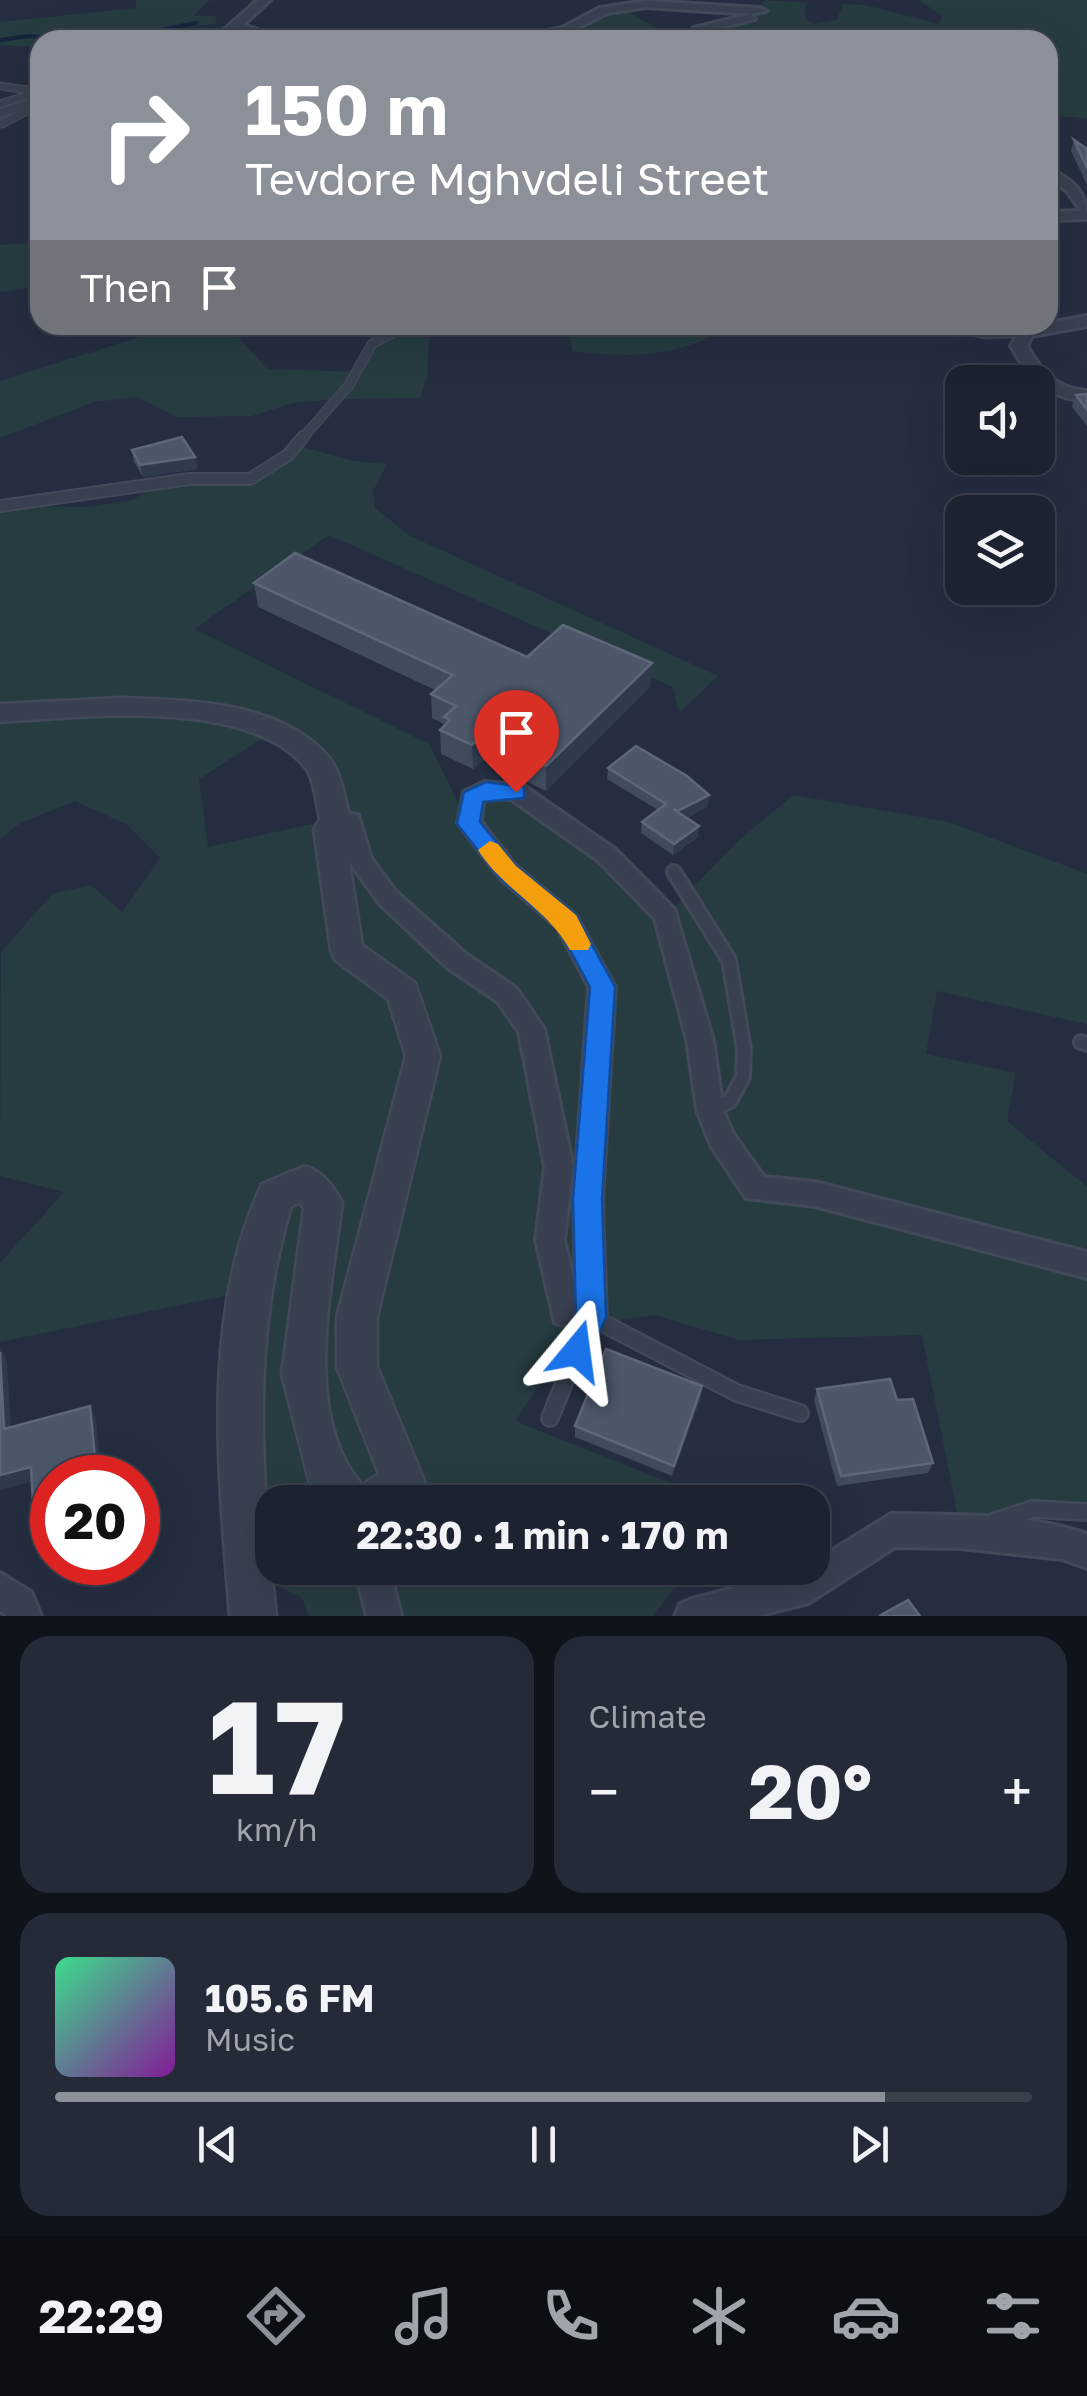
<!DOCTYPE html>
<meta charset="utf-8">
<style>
:root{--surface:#1c2230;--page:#252a38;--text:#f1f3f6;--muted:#a0a4ab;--line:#3a3f4c;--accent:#8c9099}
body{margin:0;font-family:"Golos Text",sans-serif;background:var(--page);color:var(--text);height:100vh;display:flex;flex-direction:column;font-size:38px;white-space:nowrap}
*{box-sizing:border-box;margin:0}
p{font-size:32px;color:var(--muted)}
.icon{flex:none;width:55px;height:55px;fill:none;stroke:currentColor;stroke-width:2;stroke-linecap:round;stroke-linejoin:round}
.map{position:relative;height:1616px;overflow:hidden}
.drawer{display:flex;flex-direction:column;gap:20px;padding:20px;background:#0f131a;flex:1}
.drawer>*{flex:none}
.guide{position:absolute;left:30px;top:30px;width:1028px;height:305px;border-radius:30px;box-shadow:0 10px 40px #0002,0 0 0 2px var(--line);background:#8c9099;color:#fff;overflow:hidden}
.buttons{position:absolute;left:945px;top:365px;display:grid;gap:20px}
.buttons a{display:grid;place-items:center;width:110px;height:110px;border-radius:20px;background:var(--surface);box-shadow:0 10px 40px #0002,0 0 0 2px var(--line);font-size:50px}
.speed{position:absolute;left:30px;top:1455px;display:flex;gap:20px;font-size:50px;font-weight:700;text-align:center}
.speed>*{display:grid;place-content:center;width:130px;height:130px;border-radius:50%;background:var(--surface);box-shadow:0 10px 40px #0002,0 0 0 2px var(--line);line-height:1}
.speed .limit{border:15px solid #d22;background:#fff;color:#111}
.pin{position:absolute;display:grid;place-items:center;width:85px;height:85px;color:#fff;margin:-102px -42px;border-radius:50% 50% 50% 0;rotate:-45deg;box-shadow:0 0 10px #0007}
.pin .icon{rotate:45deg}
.me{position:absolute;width:110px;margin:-55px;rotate:16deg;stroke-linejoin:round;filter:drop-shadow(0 0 8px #0008)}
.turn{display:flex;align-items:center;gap:35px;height:210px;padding:0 50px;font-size:45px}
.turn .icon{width:130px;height:130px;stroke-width:2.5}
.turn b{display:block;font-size:70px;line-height:85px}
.then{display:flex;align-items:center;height:95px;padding:0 50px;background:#0003;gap:20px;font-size:38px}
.big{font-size:75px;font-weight:700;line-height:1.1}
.drawer .tile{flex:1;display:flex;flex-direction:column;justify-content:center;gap:15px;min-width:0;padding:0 35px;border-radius:30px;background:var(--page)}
.drawer .dial{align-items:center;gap:0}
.dial b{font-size:130px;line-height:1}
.song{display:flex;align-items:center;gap:30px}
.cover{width:120px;height:120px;border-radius:15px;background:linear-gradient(135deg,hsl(150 70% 55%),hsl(290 70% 35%))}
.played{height:10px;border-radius:5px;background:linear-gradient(90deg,var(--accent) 85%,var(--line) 85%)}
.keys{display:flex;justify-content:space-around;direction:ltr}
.heat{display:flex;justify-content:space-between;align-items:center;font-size:55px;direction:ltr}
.drawer .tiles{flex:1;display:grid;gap:20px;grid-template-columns:1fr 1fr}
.tile:last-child{grid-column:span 2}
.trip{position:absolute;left:255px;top:1485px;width:575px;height:100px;border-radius:30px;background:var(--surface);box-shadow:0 10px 40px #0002,0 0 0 2px var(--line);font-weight:700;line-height:100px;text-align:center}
.tabs{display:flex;height:160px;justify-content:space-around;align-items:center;background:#0b0e13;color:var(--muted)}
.tabs .icon{width:70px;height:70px}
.tabs .selected{color:var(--accent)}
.tabs b{font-size:45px;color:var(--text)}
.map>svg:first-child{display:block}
.green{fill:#273c41;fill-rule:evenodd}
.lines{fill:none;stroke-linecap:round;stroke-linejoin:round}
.stream{stroke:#17243e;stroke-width:4}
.service-far4-casing{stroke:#424959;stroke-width:9}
.service-far3-casing{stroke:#424959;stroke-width:11}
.service-far2-casing{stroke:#424959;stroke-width:14}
.service-far1-casing{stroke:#424959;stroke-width:18}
.service-casing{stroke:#424959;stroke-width:20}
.minor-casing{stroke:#424959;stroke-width:6}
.tertiary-casing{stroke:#424959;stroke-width:5}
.service-far4{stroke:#394050;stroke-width:6}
.service-far3{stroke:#394050;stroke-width:8}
.service-far2{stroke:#394050;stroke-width:10}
.service-far1{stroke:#394050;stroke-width:12}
.service{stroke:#394050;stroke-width:15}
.minor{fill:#394050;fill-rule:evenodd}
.tertiary{fill:#394050;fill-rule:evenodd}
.wall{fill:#404b5e}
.shaded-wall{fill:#303a4d}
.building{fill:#4c576a;stroke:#5d6779;stroke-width:2.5}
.route{fill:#1a73e8;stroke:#114b97;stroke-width:2.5}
.slow{fill:#f59e0b}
</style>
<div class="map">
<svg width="1087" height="1616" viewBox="0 0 1087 1616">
<rect width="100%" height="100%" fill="#252e40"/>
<!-- green -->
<path class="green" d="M 136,0 L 209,0 L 193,16 L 215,16 L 217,24 L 150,30 L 150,40 L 40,40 L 40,47 L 0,45 L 0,22 L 136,8 Z
M 765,0 L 806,3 L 805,19 L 814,24 L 837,20 L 843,4 L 865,5 L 939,24 L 942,16 L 919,0 L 1087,0 L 1087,118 L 1048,116 L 1048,40 L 688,40 C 710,18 752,30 765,0 Z
M 620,7 L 677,40 L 510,40 L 565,31 Z
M 29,243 L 40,245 L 40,287 L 0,292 L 0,245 Z
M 178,325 L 229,326 L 267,369 L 358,372 L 372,344 L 395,329 L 388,325 L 439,325 L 429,336 L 427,377 L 420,398 L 334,399 L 293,403 L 252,416 L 177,417 L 137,397 L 94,402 L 0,438 L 0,381 Z
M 599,325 L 730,325 C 683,358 628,358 572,351 L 570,336 Z
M 295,445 L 354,461 L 387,464 L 373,491 L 375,508 L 410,536 L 718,676 L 679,713 L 673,687 L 329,535 L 194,629 L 429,744 L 467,821 L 472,798 L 516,792 L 666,915 L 736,843 L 793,795 L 949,822 L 1087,874 L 1087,1024 L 937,991 L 926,1054 L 1016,1073 L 1007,1121 L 1087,1187 L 1087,1512 L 1033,1509 L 961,1532 L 922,1335 L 739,1340 L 655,1315 L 611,1321 L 573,1335 L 515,1421 L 718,1502 L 272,1502 L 272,1568 L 740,1570 L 675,1586 L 653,1616 L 309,1616 L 302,1598 L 245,1571 L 253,1290 L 0,1342 L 0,1263 L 64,1192 L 0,1176 L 1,952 L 52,894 L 91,885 L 122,912 L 160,858 L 126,824 L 75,801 L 20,823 L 0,839 L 0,506 L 89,507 L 133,500 L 156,484 L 250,479 ZM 274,731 L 300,746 L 335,819 L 208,847 L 199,779 Z"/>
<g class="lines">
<!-- stream -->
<path class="stream" d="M 0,40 L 29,36 L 77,40
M 111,40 L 196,23"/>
<defs>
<path id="service-far4" d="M 0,86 L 40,92
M 0,104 L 38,92
M 2,124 L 40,104"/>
<path id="service-far3" d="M 943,325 L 986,334 L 1026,332
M 301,440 L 349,385 L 372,344 L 407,325"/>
<path id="service-far2" d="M 0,506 L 189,479 L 250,479 L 288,455 L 303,437"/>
<path id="service-far1" d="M 674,872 L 729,960 L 744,1049 L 743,1077 L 730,1101 L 710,1110
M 1081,1042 L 1087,1044"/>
<path id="service" d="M 550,1418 L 591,1317 L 737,1393 L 800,1413
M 993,1522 L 1033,1509 L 1087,1512"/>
<path id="minor" d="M 258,0 L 270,0 L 243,25 L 286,40 L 268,40 L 237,30 L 226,40 L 213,40 Z
M 646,1 L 760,8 L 766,11 L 751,14 L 755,19 L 702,32 L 694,40 L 682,40 L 694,28 L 751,14 L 646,7 L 607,13 L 565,34 L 504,40 L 562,28 L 600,8 Z
M 40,96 L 40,104 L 0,117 L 0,109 Z
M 1048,169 C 1073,179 1087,192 1087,219 L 1048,220 L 1048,212 L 1081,211 L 1067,191 L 1048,178 Z
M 1087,316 L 1087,326 L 1032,336 L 1027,346 C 1042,372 1056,389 1087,391 L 1087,401 C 1047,398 1030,379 1011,346 L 1020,329 L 1026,327 Z
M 485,782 L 524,786 L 616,850 L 674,909 L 713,1040 L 723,1110 L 732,1132 L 764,1177 L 815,1182 L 1087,1252 L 1087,1278 L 815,1206 L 746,1198 L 711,1146 L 697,1110 L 687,1040 L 655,919 L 600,862 L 511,799 L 489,798 L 483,802 L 481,822 L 516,866 L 576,916 L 615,987 L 602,1199 L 606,1317 L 602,1327 L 591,1331 L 555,1323 L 536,1240 L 545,1167 L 519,1032 L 498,1002 L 448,968 L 380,904 L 348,860 L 340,828 L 327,825 L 324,819 L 335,811 L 358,815 L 371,858 L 396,892 L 466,954 L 516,988 L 544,1029 L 573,1167 L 564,1240 L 576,1290 L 574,1199 L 589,987 L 558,928 L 500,878 L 458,823 L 464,792 Z
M 891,1514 C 955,1515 1027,1513 1087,1534 L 1087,1568 L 1062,1559 L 961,1548 L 895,1547 L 808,1603 L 757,1616 L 675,1616 L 680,1604 L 692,1599 L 812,1568 L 812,1563 Z
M 355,1568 L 389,1568 L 401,1616 L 367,1616 Z
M 0,1573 L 31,1592 L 41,1616 L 7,1616 L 0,1611 Z"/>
<path id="tertiary" d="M 121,698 C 187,700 277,701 326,754 C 342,771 344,798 350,819 L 344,830 L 362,945 L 415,983 L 440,1056 L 377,1317 L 377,1367 L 425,1483 L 413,1502 L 320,1502 L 312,1492 L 282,1374 L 304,1208 L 299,1202 L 291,1207 C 250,1342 262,1478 276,1616 L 230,1616 C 219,1476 200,1316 262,1184 L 305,1166 C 323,1172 334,1186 342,1203 C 332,1289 301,1414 362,1485 L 379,1474 L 337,1367 L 337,1317 L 406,1056 L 388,999 L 335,960 L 331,951 L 314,830 L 320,819 C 316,803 315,780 305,767 C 247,697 81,717 0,722 L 0,704 Z"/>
</defs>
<!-- service-far4 casing -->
<use href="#service-far4" class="service-far4-casing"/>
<!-- service-far3 casing -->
<use href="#service-far3" class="service-far3-casing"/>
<!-- service-far2 casing -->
<use href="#service-far2" class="service-far2-casing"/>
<!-- service-far1 casing -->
<use href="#service-far1" class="service-far1-casing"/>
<!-- service casing -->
<use href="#service" class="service-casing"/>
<!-- minor casing -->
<use href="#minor" class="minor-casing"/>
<!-- tertiary casing -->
<use href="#tertiary" class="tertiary-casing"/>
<!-- service-far4 -->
<use href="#service-far4" class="service-far4"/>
<!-- service-far3 -->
<use href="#service-far3" class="service-far3"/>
<!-- service-far2 -->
<use href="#service-far2" class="service-far2"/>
<!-- service-far1 -->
<use href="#service-far1" class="service-far1"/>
<!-- service -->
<use href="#service" class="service"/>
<!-- minor -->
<use href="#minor" class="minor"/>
<!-- tertiary -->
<use href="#tertiary" class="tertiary"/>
</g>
<!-- wall -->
<path class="wall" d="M 1074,140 L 1087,149 L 1087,185 L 1071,151 Z
M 1087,394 L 1087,426 L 1072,407 L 1076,395 Z
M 132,450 L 195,457 L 197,469 L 143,477 L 134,462 Z
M 254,583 L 527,657 L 652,663 L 650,687 L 546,791 L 483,760 L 473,769 L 441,754 L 440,730 L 444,724 L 432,718 L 431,694 L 435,690 L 258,607 Z
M 608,768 L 708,806 L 687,818 L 698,837 L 673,855 L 641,833 L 642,822 L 658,810 L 607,779 Z
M 817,1389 L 897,1400 L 933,1463 L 928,1473 L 837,1486 L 814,1400 Z
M 701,1397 L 672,1476 L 575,1437 L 575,1426 Z"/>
<!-- shaded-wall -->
<path class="shaded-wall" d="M 195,457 L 197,469 L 143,477 L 140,465 Z
M 652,663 L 650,687 L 546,791 L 546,766 Z
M 482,736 L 483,760 L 473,769 L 472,745 Z
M 709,795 L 708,806 L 677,823 L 678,811 Z
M 699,826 L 698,837 L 673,855 L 674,844 Z
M 0,1347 L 7,1361 L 12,1442 L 4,1429 Z
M 702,1386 L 701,1397 L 672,1476 L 674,1466 Z
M 90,1406 L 96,1419 L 102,1478 L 97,1478 Z
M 31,1467 L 38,1480 L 0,1490 L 0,1475 Z
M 52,1518 L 52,1533 L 42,1536 L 34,1523 Z"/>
<!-- building -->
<path class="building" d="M 1074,140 L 1087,149 L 1087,168 Z
M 1087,394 L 1087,410 L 1076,395 Z
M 182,437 L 195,457 L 140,465 L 132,450 Z
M 295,553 L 527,657 L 563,625 L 652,663 L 546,766 L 482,736 L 472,745 L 440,730 L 450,720 L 444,717 L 456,706 L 431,694 L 453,675 L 254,583 Z
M 636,746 L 687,776 L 709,795 L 678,811 L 673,809 L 699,826 L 674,844 L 642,822 L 666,804 L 608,768 Z
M 606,1349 L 702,1386 L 674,1466 L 575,1426 Z
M 0,1352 L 4,1429 L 90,1406 L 97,1478 L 52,1478 L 52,1518 L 34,1523 L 31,1467 L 0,1475 Z
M 890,1379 L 897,1400 L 913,1399 L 933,1463 L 841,1476 L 817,1389 Z
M 908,1600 L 920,1616 L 879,1616 Z"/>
<!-- route -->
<path class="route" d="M 486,782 L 524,787 L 524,798 L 483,802 L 480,822 L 516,866 L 576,915 L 615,987 L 602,1199 L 606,1317 L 588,1361 L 577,1365 L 566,1361 L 562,1351 L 576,1317 L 573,1199 L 590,987 L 558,928 L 500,878 L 457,824 L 464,792 Z"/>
<!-- slow -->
<path class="slow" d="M 490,841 L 498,844 L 516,866 L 576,915 L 591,944 L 588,950 L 570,950 C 548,909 503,890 478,850 Z"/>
</svg>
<div class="buttons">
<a><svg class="icon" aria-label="sound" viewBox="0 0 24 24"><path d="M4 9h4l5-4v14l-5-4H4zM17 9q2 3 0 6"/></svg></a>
<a><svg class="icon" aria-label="layers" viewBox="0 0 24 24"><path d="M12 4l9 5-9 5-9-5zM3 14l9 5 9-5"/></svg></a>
</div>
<div class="speed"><div class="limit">20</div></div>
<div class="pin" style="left:516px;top:792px;background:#d93025"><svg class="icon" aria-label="arrive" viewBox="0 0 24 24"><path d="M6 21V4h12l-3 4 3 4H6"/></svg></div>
<svg class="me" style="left:577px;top:1351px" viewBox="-20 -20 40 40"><path d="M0-17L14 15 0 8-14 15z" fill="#1a73e8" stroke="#fff" stroke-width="4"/></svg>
<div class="trip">22:30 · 1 min · 170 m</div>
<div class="guide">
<div class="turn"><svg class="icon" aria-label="right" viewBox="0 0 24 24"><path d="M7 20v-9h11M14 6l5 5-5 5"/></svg><div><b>150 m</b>Tevdore Mghvdeli Street</div></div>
<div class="then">Then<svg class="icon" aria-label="arrive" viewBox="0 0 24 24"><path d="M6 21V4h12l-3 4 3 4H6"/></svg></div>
</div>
</div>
<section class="drawer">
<div class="tiles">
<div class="tile dial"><b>17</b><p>km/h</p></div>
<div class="tile"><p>Climate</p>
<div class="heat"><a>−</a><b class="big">20°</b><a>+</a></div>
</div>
<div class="tile">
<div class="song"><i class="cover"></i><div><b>105.6 FM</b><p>Music</p></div></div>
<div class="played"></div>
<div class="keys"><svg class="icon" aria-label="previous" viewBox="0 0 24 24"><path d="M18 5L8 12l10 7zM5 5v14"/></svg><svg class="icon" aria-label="pause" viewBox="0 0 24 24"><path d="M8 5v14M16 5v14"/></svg><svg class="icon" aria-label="next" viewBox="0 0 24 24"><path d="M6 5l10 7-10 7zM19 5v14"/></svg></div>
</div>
</div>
</section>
<nav class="tabs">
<b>22:29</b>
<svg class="icon selected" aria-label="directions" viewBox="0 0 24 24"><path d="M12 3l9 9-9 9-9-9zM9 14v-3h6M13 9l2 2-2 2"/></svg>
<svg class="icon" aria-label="music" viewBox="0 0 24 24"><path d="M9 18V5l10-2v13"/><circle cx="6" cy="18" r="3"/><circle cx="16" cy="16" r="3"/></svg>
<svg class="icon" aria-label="phone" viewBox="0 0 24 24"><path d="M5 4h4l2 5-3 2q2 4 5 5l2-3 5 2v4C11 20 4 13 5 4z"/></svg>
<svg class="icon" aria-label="climate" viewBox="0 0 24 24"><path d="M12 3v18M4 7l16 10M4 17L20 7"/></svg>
<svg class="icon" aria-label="car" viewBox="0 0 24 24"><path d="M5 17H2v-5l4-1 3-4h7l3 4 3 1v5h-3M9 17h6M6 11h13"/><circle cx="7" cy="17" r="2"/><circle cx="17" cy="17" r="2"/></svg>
<svg class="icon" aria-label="filters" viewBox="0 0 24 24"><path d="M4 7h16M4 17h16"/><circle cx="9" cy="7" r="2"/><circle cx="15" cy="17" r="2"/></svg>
</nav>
